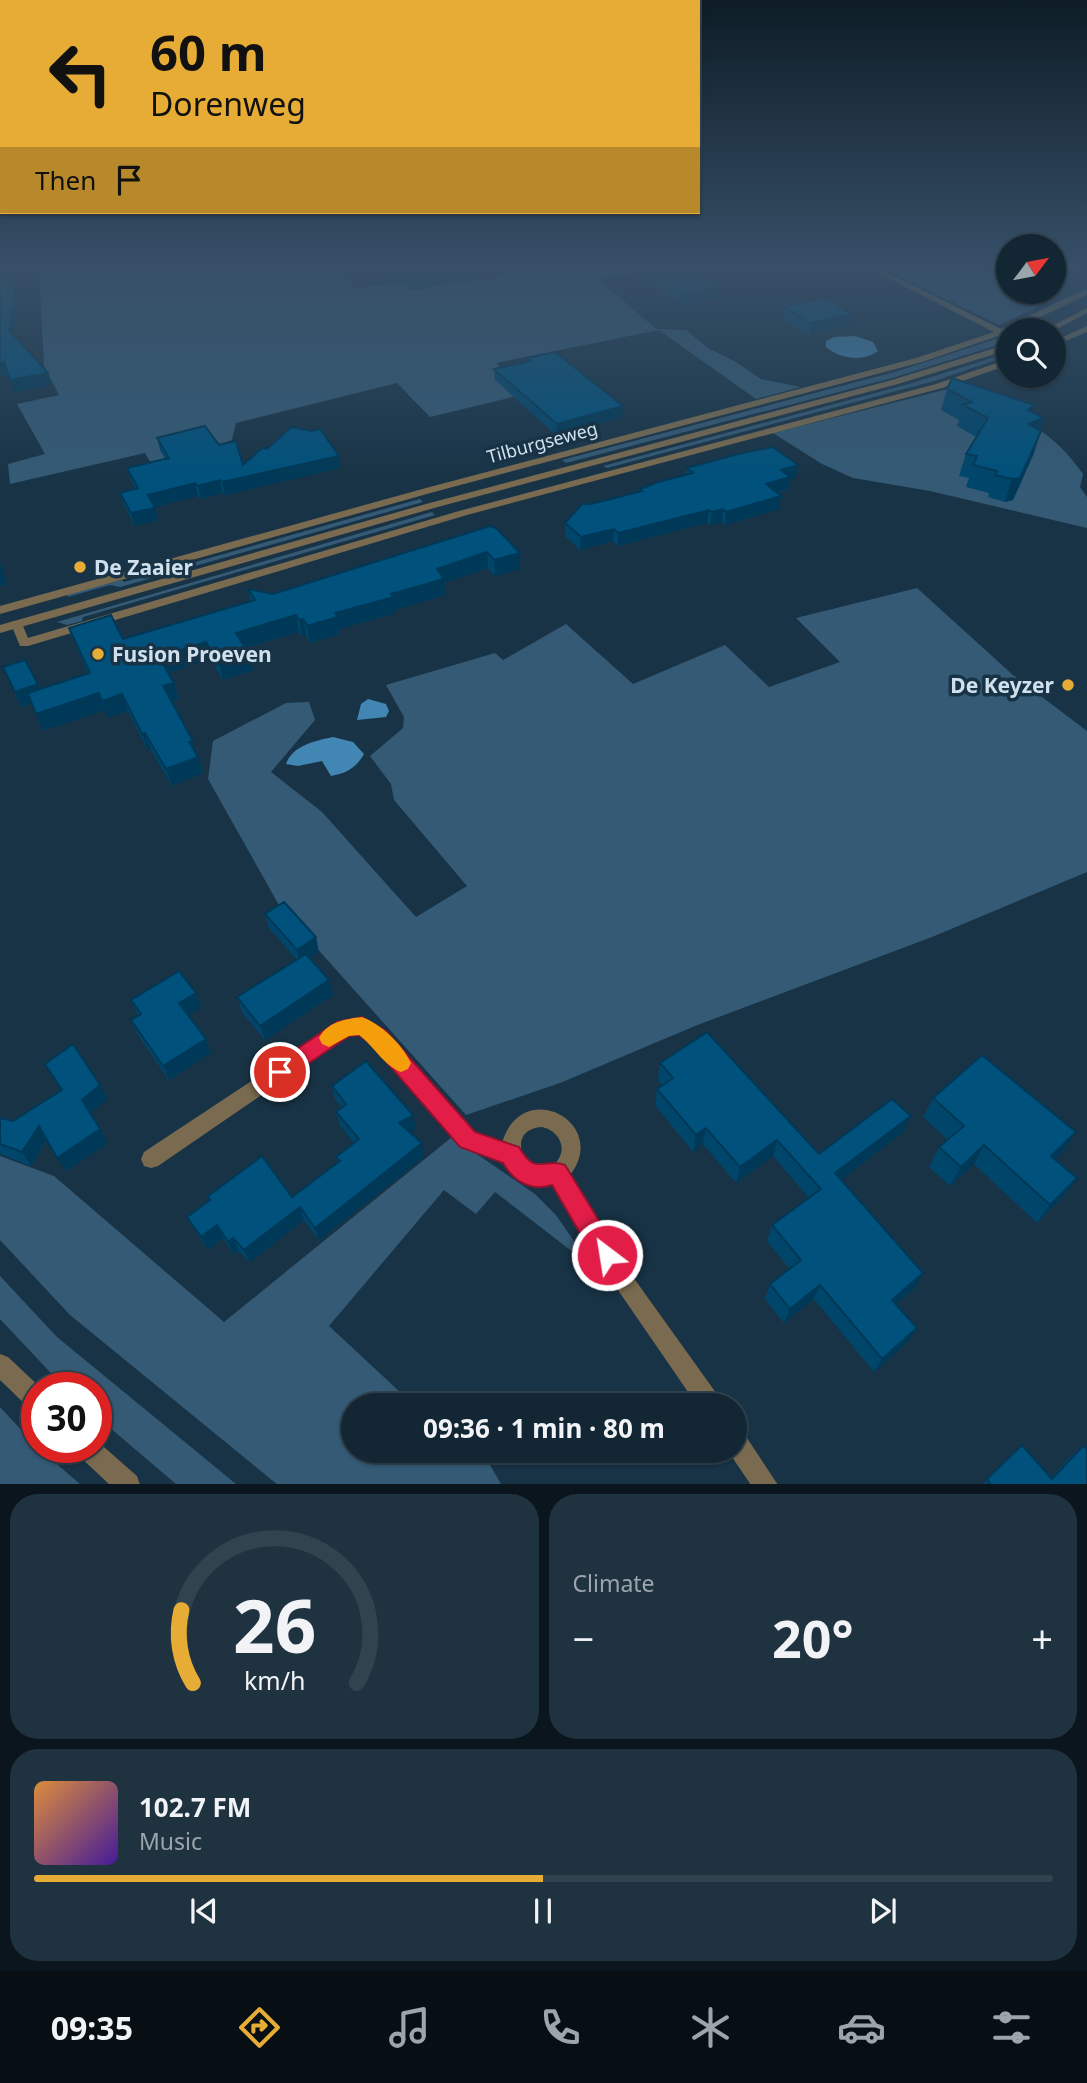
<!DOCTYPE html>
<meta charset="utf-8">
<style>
:root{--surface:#122634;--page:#1f3240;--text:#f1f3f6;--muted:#9ca5ac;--line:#31434f;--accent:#e7ac36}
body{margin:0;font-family:"Noto Sans",sans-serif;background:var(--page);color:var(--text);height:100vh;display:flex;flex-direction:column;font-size:26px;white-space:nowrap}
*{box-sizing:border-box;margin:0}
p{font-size:23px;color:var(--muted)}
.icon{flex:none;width:38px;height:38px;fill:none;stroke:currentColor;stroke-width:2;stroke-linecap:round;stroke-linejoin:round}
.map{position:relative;height:1484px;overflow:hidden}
.drawer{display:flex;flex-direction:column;gap:10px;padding:10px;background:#0a151d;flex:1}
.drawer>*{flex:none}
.top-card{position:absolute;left:0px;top:0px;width:700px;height:214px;box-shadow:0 2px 5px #0004,0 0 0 2px var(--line);background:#e7ac36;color:#111;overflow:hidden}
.needle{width:46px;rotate:58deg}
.tools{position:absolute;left:996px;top:234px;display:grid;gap:14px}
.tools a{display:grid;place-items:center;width:70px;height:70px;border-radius:50%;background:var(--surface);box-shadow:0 2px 5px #0004,0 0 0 2px var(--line);font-size:35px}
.speed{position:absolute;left:21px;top:1372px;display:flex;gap:14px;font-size:35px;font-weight:700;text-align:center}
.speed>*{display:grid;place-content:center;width:91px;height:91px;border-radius:50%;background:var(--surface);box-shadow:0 2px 5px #0004,0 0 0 2px var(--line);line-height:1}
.speed .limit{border:10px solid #d22;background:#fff;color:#111}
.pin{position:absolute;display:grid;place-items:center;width:60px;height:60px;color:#fff;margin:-30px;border:4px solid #fff;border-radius:50%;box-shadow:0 2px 7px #0007}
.me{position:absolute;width:77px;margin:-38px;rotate:329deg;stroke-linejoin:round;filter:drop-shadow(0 0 5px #0008)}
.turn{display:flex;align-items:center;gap:24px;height:147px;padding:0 35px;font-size:32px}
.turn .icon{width:91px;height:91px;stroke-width:2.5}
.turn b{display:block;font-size:49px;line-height:60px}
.then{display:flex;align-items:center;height:66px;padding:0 35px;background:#0003;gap:14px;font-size:26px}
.big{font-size:52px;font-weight:700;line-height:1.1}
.drawer .card{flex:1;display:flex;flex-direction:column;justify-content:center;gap:10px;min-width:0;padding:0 24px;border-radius:28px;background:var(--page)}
.drawer .dial{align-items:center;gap:0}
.dial svg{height:182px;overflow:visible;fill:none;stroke:var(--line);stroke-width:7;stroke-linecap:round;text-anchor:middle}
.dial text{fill:var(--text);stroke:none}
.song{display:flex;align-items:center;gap:21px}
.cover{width:84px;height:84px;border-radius:10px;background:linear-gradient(135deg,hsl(30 70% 55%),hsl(260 70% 35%))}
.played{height:7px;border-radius:4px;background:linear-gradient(90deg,var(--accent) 50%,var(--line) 50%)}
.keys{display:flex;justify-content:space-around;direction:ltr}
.heat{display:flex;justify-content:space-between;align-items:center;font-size:38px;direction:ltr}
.drawer .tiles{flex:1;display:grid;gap:10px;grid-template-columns:1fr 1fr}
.card:last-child{grid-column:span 2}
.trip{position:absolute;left:341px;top:1393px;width:406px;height:70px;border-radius:35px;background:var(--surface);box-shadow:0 2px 5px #0004,0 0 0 2px var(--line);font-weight:700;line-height:70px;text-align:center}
.menu{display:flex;height:112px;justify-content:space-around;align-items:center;background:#070f15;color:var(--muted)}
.menu .icon{width:49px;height:49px}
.menu .selected{color:var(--accent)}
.menu b{font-size:32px;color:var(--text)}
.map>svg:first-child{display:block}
.green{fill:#345a75}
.water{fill:#4286b3}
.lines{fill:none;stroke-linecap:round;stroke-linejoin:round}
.minor{fill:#7a6b50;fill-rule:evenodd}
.tertiary{fill:#7a6b50;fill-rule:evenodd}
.wall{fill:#00466b}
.shaded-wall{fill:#003957}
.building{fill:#00517c;stroke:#003957;stroke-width:2}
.route{fill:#e11d48;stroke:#92132f;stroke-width:2}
.slow{fill:#f59e0b}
.poi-dot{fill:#e7ac36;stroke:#183346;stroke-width:2.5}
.labels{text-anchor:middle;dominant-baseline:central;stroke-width:7;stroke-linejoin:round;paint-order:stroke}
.far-street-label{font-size:18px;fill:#d0e0ec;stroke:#183346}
.poi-label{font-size:21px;font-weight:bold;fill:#d0e0ec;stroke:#183346;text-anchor:start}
</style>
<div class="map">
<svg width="1087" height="1485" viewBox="0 0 1087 1485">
<rect width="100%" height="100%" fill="#183346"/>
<!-- green -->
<path class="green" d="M 39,270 L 341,270 L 355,289 L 388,284 L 468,282 L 535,270 L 647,270 L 598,279 L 656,329 L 686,330 L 708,348 L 736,362 L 761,379 L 801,387 L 756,399 L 659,330 L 496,363 L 525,394 L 430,417 L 397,383 L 236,423 L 232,440 L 152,465 L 145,453 L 10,484 L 8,464 L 45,454 L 17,404 L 59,395 L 44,366 Z
M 887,270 L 986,270 L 1008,280 L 1008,292 L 1034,292 L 1052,300 L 999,325 Z
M 1008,335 L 1008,341 L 998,345 L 892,378 L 566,463 L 562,460 L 898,371 Z
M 1008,353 L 1008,356 L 934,381 L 607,468 L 603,466 L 909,384 Z
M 952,388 C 1008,413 1046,421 1083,474 L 1080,487 L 1087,497 L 1087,528 L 930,491 L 853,478 L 822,464 L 773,433 Z
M 420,499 L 423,502 L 120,587 L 110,585 L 68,597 L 67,594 L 122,580 L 124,582 Z
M 432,512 L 435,515 L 83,617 L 82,621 L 67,625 L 57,622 Z
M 917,588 L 1013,675 L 1087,731 L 1087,872 L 932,937 L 695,1026 L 560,1083 L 466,1115 L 280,907 L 208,779 L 213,741 L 286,703 L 309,702 L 315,720 L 271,772 L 322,812 L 416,917 L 467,886 L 394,800 L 391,784 L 370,756 L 403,728 L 404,717 L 386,685 L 495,653 L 503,660 L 566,624 L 633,684 L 725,645 L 769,687 L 840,662 L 796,618 Z
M 452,1137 L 535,1194 L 556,1215 L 591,1266 L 495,1192 L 476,1214 L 444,1190 L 329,1326 L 414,1405 L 354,1405 L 354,1451 L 482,1451 L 501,1484 L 278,1485 L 70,1315 L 0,1240 L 0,1156 L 54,1176 L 224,1322 Z
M 0,1276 L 57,1337 L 236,1484 L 176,1484 L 96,1416 L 96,1388 L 65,1388 L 0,1319 Z
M 0,1407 L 37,1447 L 80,1484 L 0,1484 Z"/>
<!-- water -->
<path class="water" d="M 855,336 L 873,342 L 878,351 C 863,362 840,359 826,347 L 826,341 L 834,337 Z
M 368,699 L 386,704 L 389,711 L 386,717 L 357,720 L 361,704 Z
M 333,737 L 353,742 L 364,754 C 356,768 347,773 331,776 L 322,761 L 298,766 L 286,764 C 293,745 315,741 333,737 Z"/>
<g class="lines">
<!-- minor -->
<path class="minor" d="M 872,270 L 882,270 L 1001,329 L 1084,290 L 1087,290 L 1087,295 L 1004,334 L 922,362 L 434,492 L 0,614 L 0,606 L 426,488 L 916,358 L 994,332 Z
M 1087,326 L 1087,332 L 1054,346 L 1054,341 Z
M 1008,359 L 1008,365 L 942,388 L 467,515 L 28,646 L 20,646 L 11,624 L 13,621 L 21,621 L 28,638 L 459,511 L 936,384 Z
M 362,1018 L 384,1031 L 474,1133 L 502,1143 C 521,1076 611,1122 570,1175 L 623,1263 L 719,1397 L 722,1405 L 697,1405 L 609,1277 L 553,1185 C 533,1192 513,1181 505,1162 L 461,1146 L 372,1043 L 359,1034 L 349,1035 L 158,1166 L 151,1168 L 144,1166 L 141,1159 L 144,1152 L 339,1023 ZM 541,1127 C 556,1129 568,1145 558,1160 C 534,1193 498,1131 541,1127 Z
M 735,1428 L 743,1432 L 778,1485 L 751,1485 L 728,1451 L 735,1451 Z"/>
<!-- tertiary -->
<path class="tertiary" d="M 1087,308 L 1087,313 L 1053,331 L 1042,331 Z
M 1008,344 L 1008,350 L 898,384 L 434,508 L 0,633 L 0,625 L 426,504 L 892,380 Z
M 0,1354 L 8,1357 L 41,1388 L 37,1388 L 37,1411 L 29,1408 L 0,1380 Z
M 96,1440 L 137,1476 L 140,1485 L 110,1485 L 78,1455 L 74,1447 L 96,1447 Z"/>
</g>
<!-- wall -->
<path class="wall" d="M 385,270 L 475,270 L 475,277 L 411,291 Z
M 631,270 L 693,270 L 720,287 L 719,298 L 684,305 Z
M 784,307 L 850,325 L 809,335 L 782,319 Z
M 527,358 L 622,417 L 557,436 L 495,380 L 494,369 L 527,362 Z
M 947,389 L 1032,412 L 1040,430 L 1034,453 L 1013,500 L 1005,502 L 988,497 L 989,493 L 966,487 L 969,478 L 959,476 L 966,454 L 976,437 L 957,426 L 959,420 L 941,410 Z
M 157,438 L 219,445 L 243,465 L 267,449 L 339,456 L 340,468 L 225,495 L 223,493 L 201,499 L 198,496 L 155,507 L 158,520 L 135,526 L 124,505 L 120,493 L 135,489 L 131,480 L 127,468 L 165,459 L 160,450 Z
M 687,468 L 796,478 L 790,479 L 788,489 L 777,493 L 779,509 L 725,525 L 722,522 L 710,525 L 707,523 L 618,546 L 613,541 L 580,550 L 565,536 L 565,523 L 591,504 L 640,491 L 640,489 L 686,475 Z
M 490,526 L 520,569 L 495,576 L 488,568 L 444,583 L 445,595 L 395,610 L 396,613 L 339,629 L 340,634 L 310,643 L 306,635 L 302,637 L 299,632 L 246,648 L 249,654 L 253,670 L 223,680 L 211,659 L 168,673 L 179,699 L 172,702 L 193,741 L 203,773 L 172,786 L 151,750 L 148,751 L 128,711 L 108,718 L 105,710 L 43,731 L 32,703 L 21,707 L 3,667 L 38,684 L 40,689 L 88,674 L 69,628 L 123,639 L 250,601 L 248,589 L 273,594 Z
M 265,914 L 319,952 L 310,958 L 333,995 L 265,1040 L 242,1012 L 237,997 L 297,960 L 269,928 Z
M 196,993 L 201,1007 L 188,1015 L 206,1039 L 211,1053 L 169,1080 L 138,1035 L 131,1020 L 138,1016 L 131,1000 Z
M 660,1063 L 819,1154 L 903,1132 L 841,1180 L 923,1273 L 915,1288 L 896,1304 L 908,1342 L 874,1372 L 814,1299 L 784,1323 L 765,1299 L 770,1284 L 790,1269 L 767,1241 L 772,1225 L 809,1198 L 773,1156 L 736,1183 L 703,1144 L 693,1152 L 655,1105 L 657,1089 L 662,1085 L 658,1080 Z
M 45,1064 L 100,1085 L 108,1099 L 90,1113 L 108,1143 L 66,1171 L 47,1140 L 31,1166 L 0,1154 L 0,1120 L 13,1121 L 61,1091 Z
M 332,1086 L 413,1115 L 416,1129 L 409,1132 L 424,1157 L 319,1240 L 304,1220 L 250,1262 L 239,1251 L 234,1255 L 223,1238 L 208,1250 L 194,1229 L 187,1217 L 292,1197 L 338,1162 L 336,1157 L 354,1143 L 340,1125 L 336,1112 L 342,1107 L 335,1099 Z
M 933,1098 L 1076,1132 L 1063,1151 L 1055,1159 L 1077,1178 L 1063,1197 L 1037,1223 L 974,1164 L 950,1186 L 929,1167 L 939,1147 L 948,1140 L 923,1117 Z
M 1022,1445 L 1051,1478 L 1067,1460 L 1083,1446 L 1087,1485 L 982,1485 Z"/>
<!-- shaded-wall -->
<path class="shaded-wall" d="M 461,270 L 475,270 L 475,277 L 411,291 L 411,281 Z
M 12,271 L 15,282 L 8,297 L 5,286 Z
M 16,285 L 19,296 L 13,341 L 9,330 Z
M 720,287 L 719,298 L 684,305 L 685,294 Z
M 852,314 L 850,325 L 809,335 L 811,323 Z
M 4,362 L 8,374 L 0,376 L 0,363 Z
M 48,373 L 52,385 L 15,392 L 10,380 Z
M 1034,405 L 1028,424 L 1044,418 L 1038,438 L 1041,431 L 1034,453 L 1013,500 L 1005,502 L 1021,446 L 1028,410 Z
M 623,406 L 622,417 L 557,436 L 557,424 Z
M 339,456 L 340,468 L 225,495 L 222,482 Z
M 798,465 L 796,478 L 790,479 L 788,489 L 764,496 L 766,484 L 781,470 Z
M 220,480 L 223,493 L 201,499 L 198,486 Z
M 195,483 L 198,496 L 152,508 L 148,495 Z
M 781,496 L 779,509 L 725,525 L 726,512 Z
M 155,508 L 158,520 L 135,526 L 131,513 Z
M 723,509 L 722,522 L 710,525 L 712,512 Z
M 709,510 L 707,523 L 618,546 L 618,533 Z
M 614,529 L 613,541 L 580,550 L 581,537 Z
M 487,552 L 488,568 L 444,583 L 445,595 L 395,610 L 396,613 L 339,629 L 340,634 L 310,643 L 307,626 L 335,613 L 391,594 L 437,569 Z
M 520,553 L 520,569 L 495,576 L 494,560 Z
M 0,563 L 7,584 L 0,586 Z
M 296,615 L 299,632 L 240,649 L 236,633 Z
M 303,619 L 306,635 L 302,637 L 299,620 Z
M 206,642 L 211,659 L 164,674 L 159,657 Z
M 249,654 L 253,670 L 223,680 L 219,664 Z
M 174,683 L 179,699 L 168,703 L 163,686 Z
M 38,684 L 44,699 L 21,707 L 15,692 Z
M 99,693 L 105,710 L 43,731 L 36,714 Z
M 122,694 L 128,711 L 108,718 L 102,701 Z
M 145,733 L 151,750 L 148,751 L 142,734 Z
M 193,741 L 203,773 L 172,786 L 166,769 L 189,742 Z
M 316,937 L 319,952 L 300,964 L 297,950 Z
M 329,980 L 333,995 L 265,1040 L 260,1026 Z
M 196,993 L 201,1007 L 185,1018 L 179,1003 Z
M 206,1039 L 211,1053 L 169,1080 L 163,1066 Z
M 100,1085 L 108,1099 L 89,1114 L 82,1100 Z
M 413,1115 L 416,1129 L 401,1137 L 399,1123 Z
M 911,1116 L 903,1132 L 829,1189 L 835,1173 Z
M 39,1126 L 47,1139 L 31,1166 L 22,1152 Z
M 706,1128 L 703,1144 L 693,1152 L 696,1135 Z
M 100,1129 L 108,1143 L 66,1171 L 57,1158 Z
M 1076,1132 L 1063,1151 L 1038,1175 L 1051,1156 Z
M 777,1140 L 773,1156 L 736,1183 L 740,1167 Z
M 422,1143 L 424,1157 L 319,1240 L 315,1228 Z
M 984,1145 L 974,1164 L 950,1186 L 961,1167 Z
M 1077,1178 L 1063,1197 L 1037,1223 L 1050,1205 Z
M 300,1207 L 304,1220 L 250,1262 L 244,1250 Z
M 217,1225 L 223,1238 L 208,1250 L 201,1237 Z
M 233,1238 L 239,1251 L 234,1255 L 228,1242 Z
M 923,1273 L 915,1288 L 884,1314 L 892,1300 Z
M 820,1285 L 814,1299 L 784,1323 L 790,1309 Z
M 917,1328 L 908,1342 L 874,1372 L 882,1359 Z"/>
<!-- building -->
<path class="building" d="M 397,270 L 461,270 L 411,281 Z
M 648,270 L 693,270 L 720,287 L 685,294 Z
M 12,271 L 5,286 L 16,285 L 9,330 L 48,373 L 10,380 L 4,362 L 0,363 L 0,272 Z
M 825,298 L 852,314 L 811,323 L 784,307 Z
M 555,352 L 623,406 L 557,424 L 494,369 L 531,361 L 527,358 Z
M 952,378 L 1034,405 L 1028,410 L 1044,418 L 1028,424 L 1041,431 L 1020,478 L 1012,479 L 995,475 L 997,471 L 973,465 L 977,456 L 966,454 L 988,418 L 963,405 L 972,402 L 947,389 Z
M 205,426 L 219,445 L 236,441 L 243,465 L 262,448 L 267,449 L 291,427 L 311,431 L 320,429 L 339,456 L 222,482 L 220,480 L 198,486 L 195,483 L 148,495 L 155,508 L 131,513 L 120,493 L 138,488 L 127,468 L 169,458 L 157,438 Z
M 773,447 L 798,465 L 781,470 L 790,477 L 766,484 L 781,496 L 726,512 L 723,509 L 712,512 L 709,510 L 618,533 L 614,529 L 581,537 L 565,523 L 582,504 L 591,504 L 638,492 L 642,491 L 640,489 L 658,482 L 693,473 L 687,468 L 742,453 Z
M 490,526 L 496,528 L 520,553 L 494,560 L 487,552 L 437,569 L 444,579 L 391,594 L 394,597 L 335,613 L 338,617 L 307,626 L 303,619 L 299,620 L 296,615 L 236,633 L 249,654 L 219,664 L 206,642 L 159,657 L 174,683 L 163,686 L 193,741 L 189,742 L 198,757 L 166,769 L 145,733 L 142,734 L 122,694 L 102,701 L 99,693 L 36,714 L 28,693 L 90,673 L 69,628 L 111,615 L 123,639 L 255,600 L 248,589 L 273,594 Z
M 25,660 L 38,684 L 15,692 L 3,667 Z
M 284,902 L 316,937 L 297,950 L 265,914 Z
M 306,954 L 329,980 L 260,1026 L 237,997 Z
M 179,971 L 196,993 L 179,1003 L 206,1039 L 163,1066 L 131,1020 L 141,1014 L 131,1000 Z
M 707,1032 L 819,1154 L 892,1099 L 911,1116 L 835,1173 L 923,1273 L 892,1300 L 917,1328 L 882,1359 L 820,1285 L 790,1309 L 770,1284 L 801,1260 L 772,1225 L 821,1189 L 777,1140 L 740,1167 L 706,1128 L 696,1135 L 657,1089 L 673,1078 L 660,1063 Z
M 73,1044 L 100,1085 L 82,1100 L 100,1129 L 57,1158 L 39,1126 L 22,1152 L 0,1144 L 0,1120 L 1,1118 L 13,1121 L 62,1090 L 45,1064 Z
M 982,1055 L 1076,1132 L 1051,1156 L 1077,1178 L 1050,1205 L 984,1145 L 961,1167 L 939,1147 L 964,1126 L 933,1098 Z
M 366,1061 L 413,1115 L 399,1123 L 422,1143 L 315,1228 L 300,1207 L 244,1250 L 233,1238 L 228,1242 L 217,1225 L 201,1237 L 187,1217 L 210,1200 L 208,1196 L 262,1156 L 292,1197 L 340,1161 L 336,1157 L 359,1139 L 336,1112 L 346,1104 L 332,1086 Z
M 1022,1445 L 1052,1479 L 1083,1446 L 1087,1449 L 1087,1485 L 991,1485 L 987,1479 Z"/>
<!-- sky -->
<linearGradient id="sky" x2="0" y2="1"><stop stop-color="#0d1c26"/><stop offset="0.56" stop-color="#375068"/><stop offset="1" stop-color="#375068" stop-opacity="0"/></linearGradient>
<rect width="1087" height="478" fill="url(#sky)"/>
<!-- route -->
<path class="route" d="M 362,1017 L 386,1031 L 475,1132 L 519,1147 C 536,1177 543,1157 565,1165 L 615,1247 L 618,1255 L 615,1264 L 607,1267 L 598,1264 L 552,1185 C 531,1192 513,1181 503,1163 L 460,1147 L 371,1044 L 359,1035 L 349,1036 L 287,1078 L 280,1081 L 273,1078 L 270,1072 L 273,1065 L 337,1022 Z"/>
<!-- slow -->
<path class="slow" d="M 362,1017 C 381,1024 402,1044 411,1063 L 408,1069 L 401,1072 C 384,1066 373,1045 359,1035 L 349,1036 L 329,1047 L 322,1044 L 319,1038 C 327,1022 345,1019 362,1017 Z"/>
<!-- markers -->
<g class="poi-dot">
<circle cx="80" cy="567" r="7"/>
<circle cx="98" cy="654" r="7"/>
<circle cx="1068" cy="685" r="7"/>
</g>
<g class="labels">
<!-- far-street labels -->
<g class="far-street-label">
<text transform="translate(542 442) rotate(-15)">Tilburgseweg</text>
</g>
<!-- poi labels -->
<g class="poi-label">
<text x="94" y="567">De Zaaier</text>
<text x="112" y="654">Fusion Proeven</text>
<text x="1054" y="685" text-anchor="end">De Keyzer</text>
</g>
</g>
</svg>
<div class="tools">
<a><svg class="needle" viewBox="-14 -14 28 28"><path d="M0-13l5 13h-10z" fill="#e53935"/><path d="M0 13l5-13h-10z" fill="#9ca5ac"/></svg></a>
<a><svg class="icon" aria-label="search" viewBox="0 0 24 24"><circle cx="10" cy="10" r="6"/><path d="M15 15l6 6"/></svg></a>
</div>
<div class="speed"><div class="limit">30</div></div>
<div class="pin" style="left:280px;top:1072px;background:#d93025"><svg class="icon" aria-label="arrive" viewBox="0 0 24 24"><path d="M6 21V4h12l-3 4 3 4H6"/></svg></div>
<svg class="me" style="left:607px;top:1255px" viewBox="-20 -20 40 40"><circle r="17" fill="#e11d48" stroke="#fff" stroke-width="3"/><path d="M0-11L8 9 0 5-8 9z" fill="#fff"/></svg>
<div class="trip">09:36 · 1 min · 80 m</div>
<div class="top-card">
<div class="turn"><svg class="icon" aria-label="left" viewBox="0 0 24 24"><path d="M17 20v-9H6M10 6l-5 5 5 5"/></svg><div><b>60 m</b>Dorenweg</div></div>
<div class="then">Then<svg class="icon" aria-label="arrive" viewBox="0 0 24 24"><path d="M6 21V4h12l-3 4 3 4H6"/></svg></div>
</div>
</div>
<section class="drawer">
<div class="tiles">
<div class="card dial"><svg viewBox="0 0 100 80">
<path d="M14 69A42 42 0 1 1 86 69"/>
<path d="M14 69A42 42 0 0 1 9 37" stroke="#e7ac36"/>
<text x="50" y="56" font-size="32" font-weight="700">26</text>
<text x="50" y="72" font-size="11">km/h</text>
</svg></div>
<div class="card"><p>Climate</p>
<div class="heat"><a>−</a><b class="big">20°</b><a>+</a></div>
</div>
<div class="card">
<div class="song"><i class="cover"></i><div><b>102.7 FM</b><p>Music</p></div></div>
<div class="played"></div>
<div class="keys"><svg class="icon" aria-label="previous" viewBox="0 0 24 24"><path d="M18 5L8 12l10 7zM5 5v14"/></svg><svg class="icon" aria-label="pause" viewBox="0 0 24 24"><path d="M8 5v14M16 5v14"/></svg><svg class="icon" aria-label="next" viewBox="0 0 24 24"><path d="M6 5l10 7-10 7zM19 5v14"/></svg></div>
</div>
</div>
</section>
<nav class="menu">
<b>09:35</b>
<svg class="icon selected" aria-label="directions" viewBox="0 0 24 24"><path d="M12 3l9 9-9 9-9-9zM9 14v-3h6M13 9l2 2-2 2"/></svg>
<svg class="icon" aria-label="music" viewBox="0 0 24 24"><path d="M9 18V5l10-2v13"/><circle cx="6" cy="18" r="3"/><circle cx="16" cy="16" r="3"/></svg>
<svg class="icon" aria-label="phone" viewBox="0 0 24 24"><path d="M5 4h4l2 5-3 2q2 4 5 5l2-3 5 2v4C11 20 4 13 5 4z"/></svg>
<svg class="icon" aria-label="climate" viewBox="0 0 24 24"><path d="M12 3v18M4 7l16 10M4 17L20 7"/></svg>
<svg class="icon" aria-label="car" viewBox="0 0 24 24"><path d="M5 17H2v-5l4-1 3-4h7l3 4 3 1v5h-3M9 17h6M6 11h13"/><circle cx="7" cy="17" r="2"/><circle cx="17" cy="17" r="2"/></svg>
<svg class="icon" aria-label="filters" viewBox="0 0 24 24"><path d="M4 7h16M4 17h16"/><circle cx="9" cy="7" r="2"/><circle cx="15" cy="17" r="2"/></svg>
</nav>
